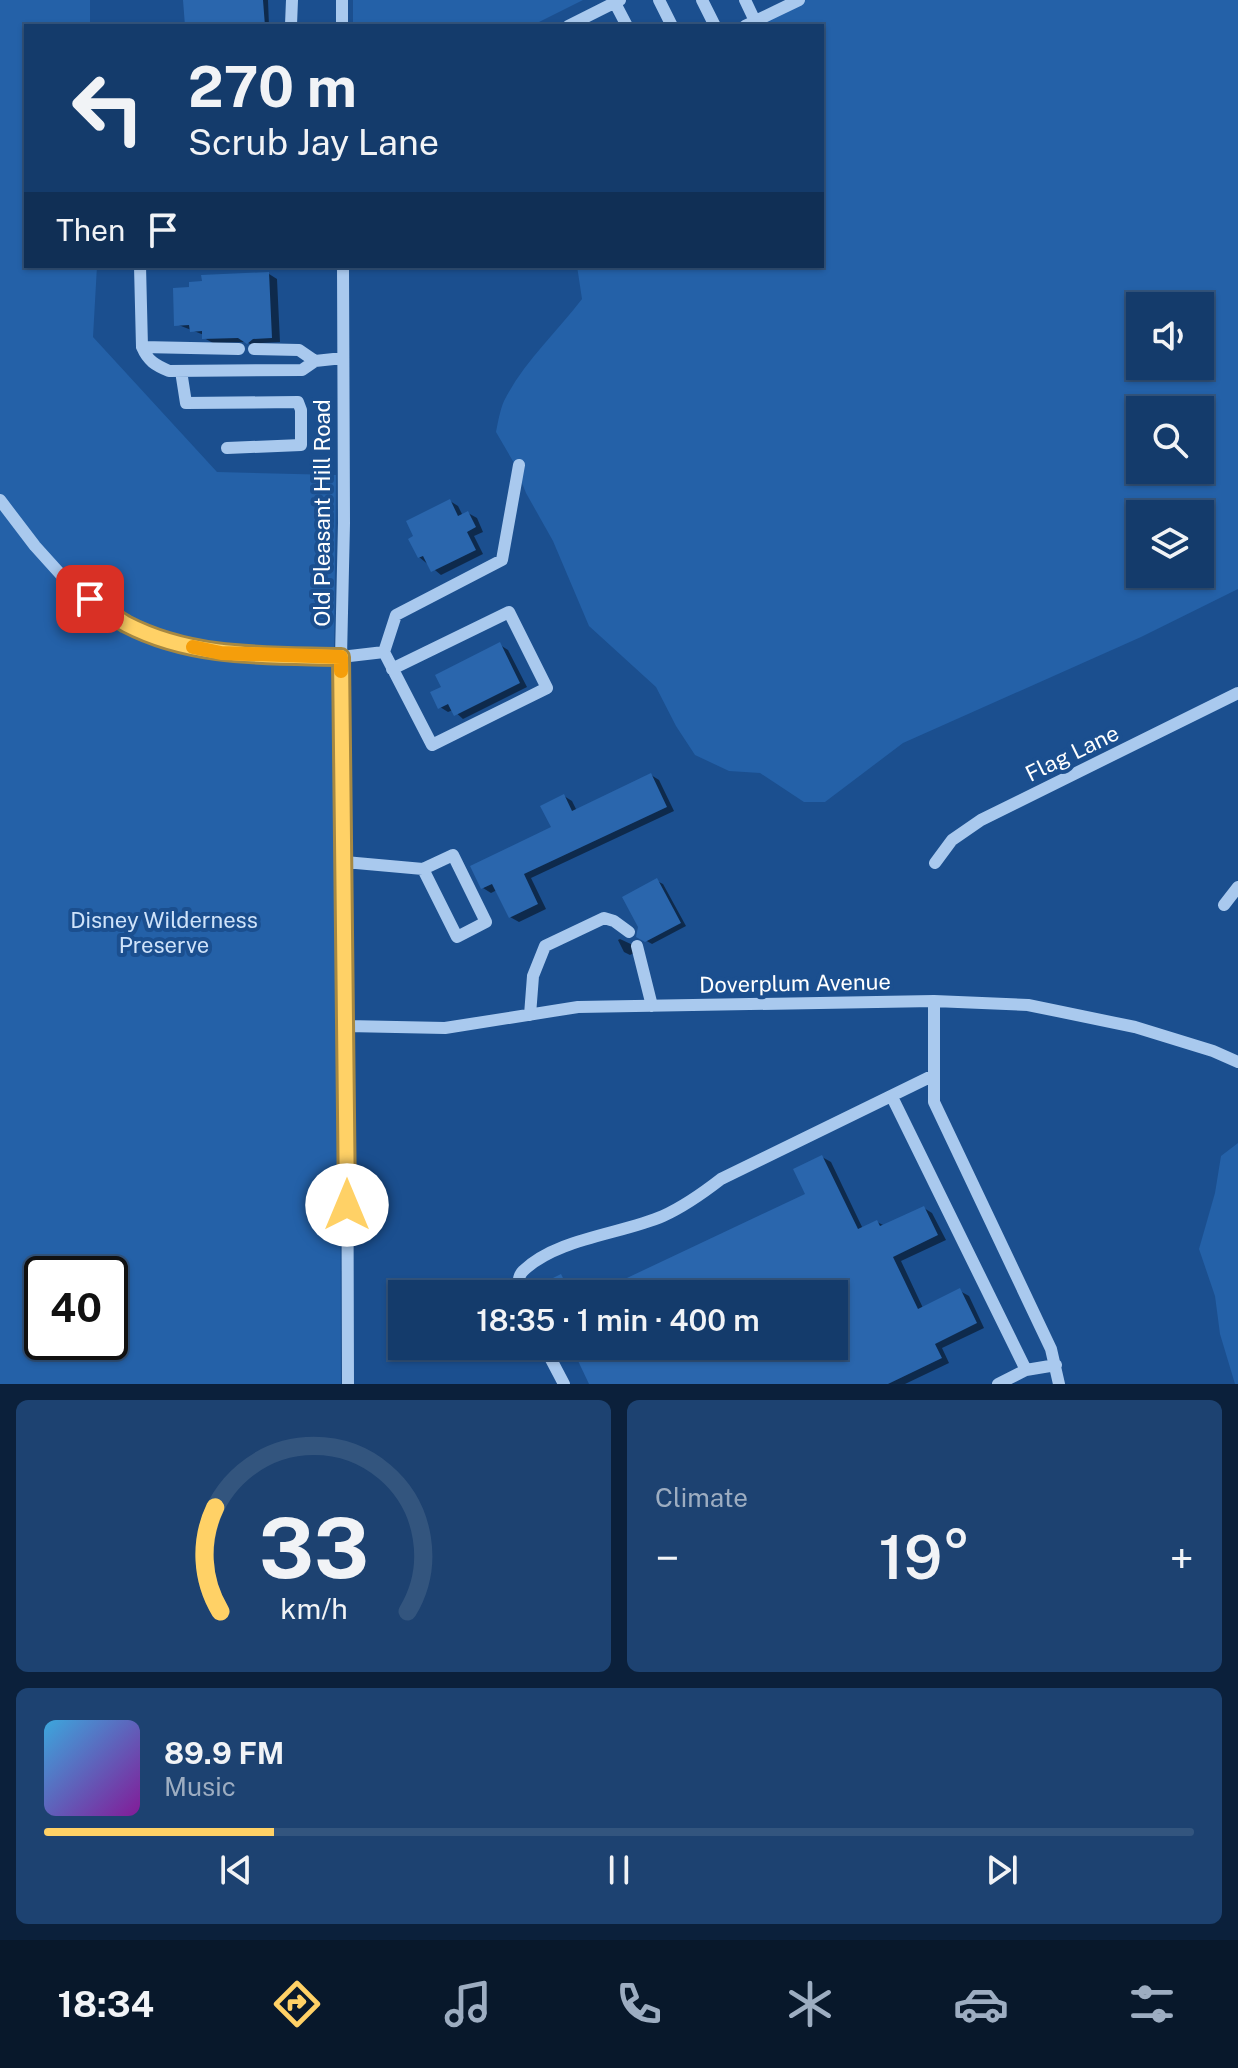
<!DOCTYPE html>
<meta charset="utf-8">
<style>
:root{--surface:#143b6b;--page:#1d4271;--text:#f1f3f6;--muted:#9dadc1;--line:#33557e;--accent:#ffd166}
body{margin:0;font-family:"Public Sans",sans-serif;background:var(--page);color:var(--text);height:100vh;display:flex;flex-direction:column;font-size:30px;white-space:nowrap}
*{box-sizing:border-box;margin:0}
p{font-size:26px;color:var(--muted)}
.icon{flex:none;width:44px;height:44px;fill:none;stroke:currentColor;stroke-width:2;stroke-linecap:round;stroke-linejoin:round}
.map{position:relative;height:1384px;overflow:hidden}
.details{display:flex;flex-direction:column;gap:16px;padding:16px;background:#0b203b;flex:1}
.details>*{flex:none}
.hud{position:absolute;left:24px;top:24px;width:800px;height:244px;border-radius:0px;box-shadow:0 2px 6px #0004,0 0 0 2px var(--line);background:#143b6b;color:var(--text);overflow:hidden}
.fabs{position:absolute;left:1126px;top:292px;display:grid;gap:16px}
.fabs a{display:grid;place-items:center;width:88px;height:88px;border-radius:0px;background:var(--surface);box-shadow:0 2px 6px #0004,0 0 0 2px var(--line);font-size:40px}
.speed{position:absolute;left:24px;top:1256px;display:flex;gap:16px;font-size:40px;font-weight:700;text-align:center}
.speed>*{display:grid;place-content:center;width:104px;height:104px;border-radius:50%;background:var(--surface);box-shadow:0 2px 6px #0004,0 0 0 2px var(--line);line-height:1}
.speed .limit{border:4px solid #111;border-radius:12px;background:#fff;color:#111}
.pin{position:absolute;display:grid;place-items:center;width:68px;height:68px;color:#fff;margin:-34px;border-radius:16px;box-shadow:0 4px 12px #0006}
.me{position:absolute;width:88px;margin:-44px;rotate:0deg;stroke-linejoin:round;filter:drop-shadow(0 0 6px #0008)}
.turn{display:flex;align-items:center;gap:28px;height:168px;padding:0 32px;font-size:36px}
.turn .icon{width:104px;height:104px;stroke-width:2.5}
.turn b{display:block;font-size:56px;line-height:68px}
.then{display:flex;align-items:center;height:76px;padding:0 32px;background:#0003;gap:16px;font-size:30px}
.big{font-size:60px;font-weight:600;line-height:1.1}
.details .widget{flex:1;display:flex;flex-direction:column;justify-content:center;gap:12px;min-width:0;padding:0 28px;border-radius:12px;background:var(--page)}
.details .dial{align-items:center;gap:0}
.dial svg{height:208px;overflow:visible;fill:none;stroke:var(--line);stroke-width:7;stroke-linecap:round;text-anchor:middle}
.dial text{fill:var(--text);stroke:none}
.song{display:flex;align-items:center;gap:24px}
.cover{width:96px;height:96px;border-radius:12px;background:linear-gradient(135deg,hsl(200 70% 55%),hsl(290 70% 35%))}
.played{height:8px;border-radius:4px;background:linear-gradient(90deg,var(--accent) 20%,var(--line) 20%)}
.keys{display:flex;justify-content:space-around;direction:ltr}
.heat{display:flex;justify-content:space-between;align-items:center;font-size:44px;direction:ltr}
.details .tiles{flex:1;display:grid;gap:16px;grid-template-columns:1fr 1fr}
.widget:last-child{grid-column:span 2}
.trip{position:absolute;left:388px;top:1280px;width:460px;height:80px;border-radius:0px;background:var(--surface);box-shadow:0 2px 6px #0004,0 0 0 2px var(--line);font-weight:600;line-height:80px;text-align:center}
.dock{display:flex;height:128px;justify-content:space-around;align-items:center;background:#08182b;color:var(--muted)}
.dock .icon{width:56px;height:56px}
.dock .current{color:var(--accent)}
.dock b{font-size:36px;color:var(--text)}
.map>svg:first-child{display:block}
.green{fill:#2461a8;fill-rule:evenodd}
.shadow{fill:#0007}
.building{fill:#2a66ad}
.lines{fill:none;stroke-linecap:round;stroke-linejoin:round}
.minor{stroke:#a9c9ee;stroke-width:12}
.route-casing{stroke:#a68842;stroke-width:20}
.route{stroke:#ffd166;stroke-width:14}
.slow{stroke:#f59e0b;stroke-width:14}
.labels{text-anchor:middle;dominant-baseline:central;stroke-width:8;stroke-linejoin:round;paint-order:stroke}
.street-label{font-size:22px;fill:#fff;stroke:#1b4f8f}
.park-label{font-size:22px;fill:#cfe3fa;stroke:#1b4f8f}
</style>
<div class="map">
<svg width="1238" height="1384" viewBox="0 0 1238 1384">
<rect width="100%" height="100%" fill="#1b4f8f"/>
<!-- green -->
<path class="green" d="M 0,0 L 90,0 L 90,26 L 26,26 L 26,266 L 97,266 L 93,337 L 217,472 L 336,475 L 334,664 L 340,1026 L 341,1384 L 0,1384 ZM 42,1274 L 110,1274 L 110,1342 L 42,1342 Z
M 353,0 L 583,0 L 531,26 L 353,26 Z
M 805,0 L 1238,0 L 1238,589 L 1141,637 L 903,743 L 825,802 L 804,802 L 760,773 L 729,771 L 695,755 L 676,726 L 656,687 L 589,626 L 553,541 L 526,493 L 514,463 L 496,432 C 498,422 500,410 504,401 C 523,363 556,333 582,299 L 577,266 L 822,266 L 822,26 L 744,26 ZM 1140,306 L 1200,306 L 1200,366 L 1140,366 ZM 1140,410 L 1200,410 L 1200,470 L 1140,470 ZM 1140,514 L 1200,514 L 1200,574 L 1140,574 Z
M 1238,1143 L 1238,1384 L 1235,1384 L 1220,1334 L 1215,1296 L 1199,1249 L 1215,1193 L 1221,1156 Z"/>
<!-- shadow -->
<path class="shadow" d="M 185,0 L 268,0 L 269,26 L 189,26 Z
M 269,274 L 277,279 L 280,342 L 262,343 L 256,348 L 247,342 L 213,343 L 204,338 L 204,335 L 176,324 Z
M 450,501 L 458,506 L 463,516 L 468,513 L 477,518 L 483,532 L 474,536 L 483,554 L 441,575 L 419,557 Z
M 500,645 L 508,650 L 527,687 L 463,719 L 453,710 L 448,712 L 440,707 Z
M 651,775 L 659,780 L 674,811 L 531,878 L 546,909 L 519,922 L 510,917 L 497,890 L 491,893 L 483,888 L 553,828 L 564,796 L 572,801 L 577,811 Z
M 657,881 L 663,884 L 686,926 L 652,944 L 638,936 L 639,927 Z
M 620,939 L 635,946 L 634,953 L 630,955 L 624,952 L 618,940 Z
M 822,1157 L 831,1162 L 863,1229 L 877,1222 L 885,1226 L 924,1208 L 932,1213 L 946,1240 L 901,1261 L 923,1308 L 960,1291 L 969,1296 L 984,1328 L 942,1348 L 949,1363 L 905,1384 L 591,1384 L 573,1346 L 834,1346 L 834,1294 L 597,1294 L 808,1195 Z
M 561,1277 L 570,1282 L 576,1294 L 548,1294 Z"/>
<!-- building -->
<path class="building" d="M 183,0 L 263,0 L 265,26 L 185,26 Z
M 269,272 L 272,338 L 253,339 L 247,344 L 238,338 L 202,339 L 202,331 L 190,332 L 189,325 L 174,326 L 173,288 L 189,287 L 189,282 L 202,281 L 201,275 Z
M 450,499 L 458,516 L 468,511 L 476,527 L 467,532 L 476,550 L 431,572 L 423,556 L 418,558 L 408,539 L 413,536 L 406,521 Z
M 500,642 L 520,683 L 454,716 L 448,704 L 438,709 L 430,692 L 441,687 L 435,675 Z
M 651,773 L 667,807 L 524,874 L 538,904 L 509,918 L 492,884 L 481,889 L 470,866 L 551,827 L 540,806 L 564,794 L 572,811 Z
M 657,878 L 681,923 L 645,942 L 636,937 L 638,927 L 622,897 Z
M 822,1155 L 858,1229 L 877,1220 L 880,1226 L 924,1206 L 938,1235 L 893,1257 L 918,1309 L 960,1288 L 977,1323 L 935,1344 L 942,1358 L 888,1384 L 589,1384 L 571,1346 L 834,1346 L 834,1294 L 593,1294 L 805,1194 L 793,1169 Z
M 561,1274 L 571,1294 L 546,1294 L 541,1284 Z"/>
<g class="lines">
<!-- minor -->
<path class="minor" d="M 342,0 L 342,26
M 659,0 L 672,26
M 702,0 L 715,26
M 745,0 L 755,21
M 615,3 L 627,26
M 291,25 L 292,0
M 568,26 L 620,0
M 745,26 L 799,0
M 140,266 L 142,347 C 148,361 155,365 169,371 L 302,370 L 315,361 L 343,358
M 343,266 L 344,523 L 341,657 L 347,1026 L 348,1384
M 142,347 L 239,349
M 254,349 L 299,350 L 315,361
M 181,371 L 186,403 L 298,402 L 301,410 L 301,445 L 227,448
M 0,500 L 35,546 L 72,587 L 126,623 L 177,644 L 221,653 L 341,657 L 384,652 L 432,745 L 547,688 L 509,612 L 392,669
M 384,652 L 396,615 L 502,560 L 519,465
M 345,862 L 423,869 L 453,855 L 486,922 L 457,937 L 423,869
M 935,863 L 952,840 L 981,820 L 1238,693
M 1224,905 L 1238,887
M 637,946 L 652,1006
M 934,1001 L 934,1102 L 1051,1349 L 1059,1384
M 530,1015 L 533,976 L 545,946 L 604,918 L 614,921 L 629,932
M 347,1026 L 445,1028 L 578,1007 L 934,1001 L 1028,1005 L 1135,1027 L 1213,1051 L 1238,1062
M 892,1097 L 1026,1370
M 520,1294 C 518,1286 517,1277 523,1271 C 557,1238 622,1234 663,1216 C 685,1206 703,1193 721,1179 L 934,1075
M 544,1346 L 564,1384
M 998,1384 L 1026,1370 L 1056,1365"/>
</g>
<g class="lines">
<defs>
<path id="route" d="M 90,599 C 102,607 114,617 126,624 C 193,659 268,655 341,657 L 347,1205"/>
</defs>
<!-- route casing -->
<use href="#route" class="route-casing"/>
<!-- route -->
<use href="#route" class="route"/>
<!-- slow -->
<path class="slow" d="M 193,647 L 221,653 L 341,657 L 341,671"/>
</g>
<g class="labels">
<!-- street labels -->
<g class="street-label">
<text transform="translate(322 513) rotate(-90)">Old Pleasant Hill Road</text>
<text transform="translate(1072 753) rotate(-26)">Flag Lane</text>
<text transform="translate(795 983) rotate(-1)">Doverplum Avenue</text>
</g>
<!-- park labels -->
<g class="park-label">
<text x="164" y="920">Disney Wilderness<tspan x="164" dy="25">Preserve</tspan></text>
</g>
</g>
</svg>
<div class="fabs">
<a><svg class="icon" aria-label="sound" viewBox="0 0 24 24"><path d="M4 9h4l5-4v14l-5-4H4zM17 9q2 3 0 6"/></svg></a>
<a><svg class="icon" aria-label="search" viewBox="0 0 24 24"><circle cx="10" cy="10" r="6"/><path d="M15 15l6 6"/></svg></a>
<a><svg class="icon" aria-label="layers" viewBox="0 0 24 24"><path d="M12 4l9 5-9 5-9-5zM3 14l9 5 9-5"/></svg></a>
</div>
<div class="speed"><div class="limit">40</div></div>
<div class="pin" style="left:90px;top:599px;background:#d93025"><svg class="icon" aria-label="arrive" viewBox="0 0 24 24"><path d="M6 21V4h12l-3 4 3 4H6"/></svg></div>
<svg class="me" style="left:347px;top:1205px" viewBox="-20 -20 40 40"><circle r="19" fill="#fff"/><path d="M0-13L10 11 0 6-10 11z" fill="#ffd166"/></svg>
<div class="trip">18:35 · 1 min · 400 m</div>
<div class="hud">
<div class="turn"><svg class="icon" aria-label="left" viewBox="0 0 24 24"><path d="M17 20v-9H6M10 6l-5 5 5 5"/></svg><div><b>270 m</b>Scrub Jay Lane</div></div>
<div class="then">Then<svg class="icon" aria-label="arrive" viewBox="0 0 24 24"><path d="M6 21V4h12l-3 4 3 4H6"/></svg></div>
</div>
</div>
<section class="details">
<div class="tiles">
<div class="widget dial"><svg viewBox="0 0 100 80">
<path d="M14 69A42 42 0 1 1 86 69"/>
<path d="M14 69A42 42 0 0 1 12 29" stroke="#ffd166"/>
<text x="50" y="56" font-size="32" font-weight="700">33</text>
<text x="50" y="72" font-size="11">km/h</text>
</svg></div>
<div class="widget"><p>Climate</p>
<div class="heat"><a>−</a><b class="big">19°</b><a>+</a></div>
</div>
<div class="widget">
<div class="song"><i class="cover"></i><div><b>89.9 FM</b><p>Music</p></div></div>
<div class="played"></div>
<div class="keys"><svg class="icon" aria-label="previous" viewBox="0 0 24 24"><path d="M18 5L8 12l10 7zM5 5v14"/></svg><svg class="icon" aria-label="pause" viewBox="0 0 24 24"><path d="M8 5v14M16 5v14"/></svg><svg class="icon" aria-label="next" viewBox="0 0 24 24"><path d="M6 5l10 7-10 7zM19 5v14"/></svg></div>
</div>
</div>
</section>
<nav class="dock">
<b>18:34</b>
<svg class="icon current" aria-label="directions" viewBox="0 0 24 24"><path d="M12 3l9 9-9 9-9-9zM9 14v-3h6M13 9l2 2-2 2"/></svg>
<svg class="icon" aria-label="music" viewBox="0 0 24 24"><path d="M9 18V5l10-2v13"/><circle cx="6" cy="18" r="3"/><circle cx="16" cy="16" r="3"/></svg>
<svg class="icon" aria-label="phone" viewBox="0 0 24 24"><path d="M5 4h4l2 5-3 2q2 4 5 5l2-3 5 2v4C11 20 4 13 5 4z"/></svg>
<svg class="icon" aria-label="climate" viewBox="0 0 24 24"><path d="M12 3v18M4 7l16 10M4 17L20 7"/></svg>
<svg class="icon" aria-label="car" viewBox="0 0 24 24"><path d="M5 17H2v-5l4-1 3-4h7l3 4 3 1v5h-3M9 17h6M6 11h13"/><circle cx="7" cy="17" r="2"/><circle cx="17" cy="17" r="2"/></svg>
<svg class="icon" aria-label="filters" viewBox="0 0 24 24"><path d="M4 7h16M4 17h16"/><circle cx="9" cy="7" r="2"/><circle cx="15" cy="17" r="2"/></svg>
</nav>
